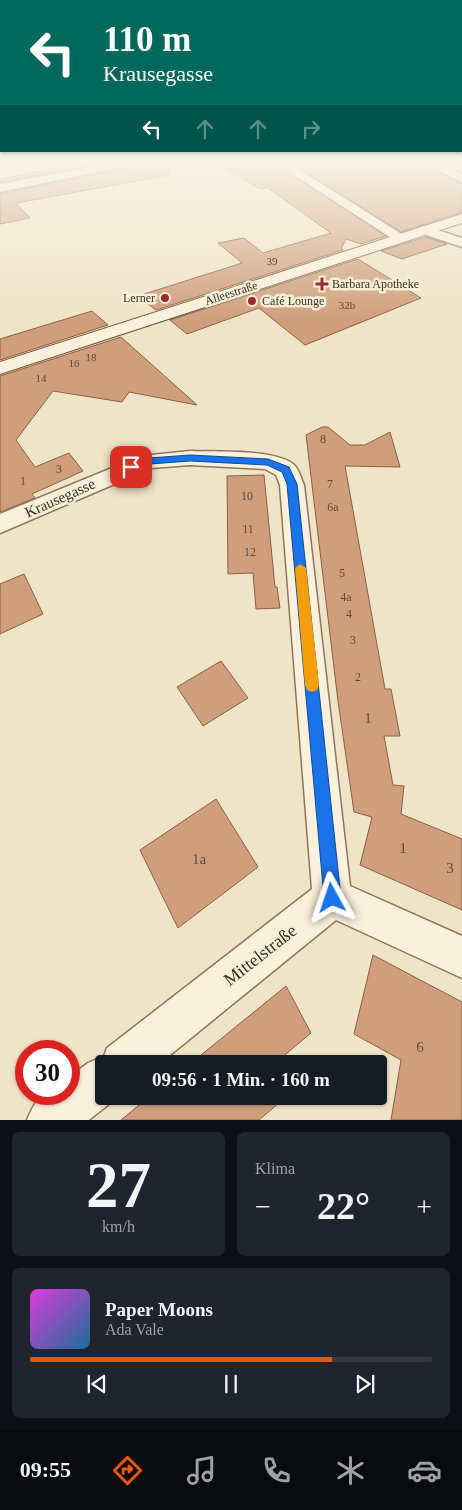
<!DOCTYPE html>
<html lang="de">
<meta charset="utf-8">
<style>
:root{--surface:#171b24;--page:#20242c;--text:#f1f3f6;--muted:#9ea1a6;--line:#363941;--accent:#ea580c}
body{margin:0;font-family:Georgia,serif;background:var(--page);color:var(--text);height:100vh;display:flex;flex-direction:column;font-size:19px;white-space:nowrap}
*{box-sizing:border-box;margin:0}
p{font-size:16px;color:var(--muted)}
.icon{flex:none;width:28px;height:28px;fill:none;stroke:currentColor;stroke-width:2;stroke-linecap:round;stroke-linejoin:round}
.map{position:relative;height:1120px;overflow:hidden}
.details{display:flex;flex-direction:column;gap:12px;padding:12px;background:#0d0f14;flex:1}
.details>*{flex:none}
.hud{position:absolute;left:0px;top:0px;width:462px;height:152px;box-shadow:0 1px 4px #0004;background:#00695c;color:#fff;overflow:hidden}
.speed{position:absolute;left:15px;top:1040px;display:flex;gap:10px;font-size:25px;font-weight:700;text-align:center}
.speed>*{display:grid;place-content:center;width:65px;height:65px;border-radius:50%;background:var(--surface);box-shadow:0 1px 4px #0004;line-height:1}
.speed .limit{border:8px solid #d22;background:#fff;color:#111}
.pin{position:absolute;display:grid;place-items:center;width:42px;height:42px;color:#fff;margin:-21px;border-radius:10px;box-shadow:0 2px 8px #0006}
.me{position:absolute;width:55px;margin:-28px;rotate:355deg;stroke-linejoin:round;filter:drop-shadow(0 0 4px #0008)}
.turn{display:flex;align-items:center;gap:18px;height:105px;padding:0 20px;font-size:22px}
.turn .icon{width:65px;height:65px;stroke-width:2.5}
.turn b{display:block;font-size:35px;line-height:42px}
.lanes{display:flex;align-items:center;height:48px;padding:0 20px;background:#0003;justify-content:center;gap:25px;direction:ltr}
.lanes .off{opacity:.35}
.big{font-size:38px;font-weight:700;line-height:1.1}
.details .tile{flex:1;display:flex;flex-direction:column;justify-content:center;gap:8px;min-width:0;padding:0 18px;border-radius:8px;background:var(--page)}
.details .dial{align-items:center;gap:0}
.dial b{font-size:65px;line-height:1}
.song{display:flex;align-items:center;gap:15px}
.cover{width:60px;height:60px;border-radius:8px;background:linear-gradient(135deg,hsl(300 70% 55%),hsl(200 70% 35%))}
.played{height:5px;border-radius:2px;background:linear-gradient(90deg,var(--accent) 75%,var(--line) 75%)}
.keys{display:flex;justify-content:space-around;direction:ltr}
.heat{display:flex;justify-content:space-between;align-items:center;font-size:28px;direction:ltr}
.details .tiles{flex:1;display:grid;gap:12px;grid-template-columns:1fr 1fr}
.tile:last-child{grid-column:span 2}
.trip{position:absolute;left:95px;top:1055px;width:292px;height:50px;border-radius:5px;background:var(--surface);box-shadow:0 1px 4px #0004;font-weight:700;line-height:50px;text-align:center}
.menu{display:flex;height:80px;justify-content:space-around;align-items:center;background:#090b0e;color:var(--muted)}
.menu .icon{width:35px;height:35px}
.menu .on{color:var(--accent)}
.menu b{font-size:22px;color:var(--text)}
.map>svg:first-child{display:block}
.building{fill:#cf9f7d;stroke:#8d5f41}
.lines{fill:none;stroke-linecap:round;stroke-linejoin:round}
.street-casing{stroke:#8d765c;stroke-width:3}
.secondary-casing{stroke:#6f573f;stroke-width:2}
.street{fill:#faf1dc;fill-rule:evenodd}
.secondary{fill:#faf1dc;fill-rule:evenodd}
.route{fill:#1a73e8;stroke:#114b97}
.slow{fill:#f59e0b}
.poi-dot{fill:#9e2a2b;stroke:#f7eed8;stroke-width:2}
.labels{text-anchor:middle;dominant-baseline:central;stroke-width:5;stroke-linejoin:round;paint-order:stroke}
.far-number-label{font-size:11px;fill:#624a37}
.far-poi-label{font-size:12px;fill:#3d2e20;stroke:#f7eed8;text-anchor:start}
.far-street-label{font-size:12px;fill:#3d2e20;stroke:#f7eed8}
.number-label{font-size:12px;fill:#624a37}
.street-label{font-size:15px;fill:#3d2e20;stroke:#f7eed8}
.near-number-label{font-size:15px;fill:#624a37}
.near-street-label{font-size:18px;fill:#3d2e20;stroke:#f7eed8}
</style>
<div class="map">
<svg width="462" height="1120" viewBox="0 0 462 1120">
<rect width="100%" height="100%" fill="#f0e4c8"/>
<!-- building -->
<path class="building" d="M 76,164 L 99,164 L 0,182 L 0,179 Z
M 130,164 L 168,164 L 169,175 L 16,203 L 30,218 L 0,224 L 0,194 L 122,169 Z
M 218,164 L 275,164 L 386,236 L 361,244 L 346,239 L 341,249 L 343,250 L 156,310 L 138,296 L 242,263 L 218,243 L 244,238 L 263,253 L 331,233 L 268,188 L 260,189 Z
M 293,164 L 409,164 L 420,167 L 426,166 L 462,184 L 462,212 L 401,232 Z
M 426,237 L 447,244 L 402,259 L 381,251 Z
M 358,259 L 421,298 L 305,345 L 259,308 L 187,334 L 170,320 Z
M 92,311 L 108,325 L 0,360 L 0,339 Z
M 121,337 L 197,405 L 129,392 L 122,402 L 53,391 L 16,440 L 35,467 L 69,453 L 83,471 L 32,494 L 35,498 L 0,512 L 0,376 Z
M 322,427 L 328,427 L 350,445 L 365,445 L 390,432 L 400,467 L 345,466 L 385,689 L 391,689 L 400,736 L 384,736 L 393,785 L 404,786 L 401,814 L 462,839 L 462,910 L 360,865 L 372,817 L 354,812 L 338,701 L 306,435 Z
M 264,475 L 275,587 L 277,587 L 280,608 L 256,609 L 253,573 L 228,574 L 227,476 Z
M 24,574 L 43,614 L 0,634 L 0,584 Z
M 221,661 L 248,698 L 203,726 L 177,687 Z
M 216,799 L 258,867 L 178,928 L 140,850 Z
M 373,955 L 462,1002 L 462,1120 L 391,1120 L 401,1060 L 354,1034 Z
M 286,986 L 311,1033 L 274,1064 L 190,1064 Z
M 150,1096 L 276,1096 L 279,1103 L 259,1120 L 121,1120 Z"/>
<g class="lines">
<defs>
<path id="street" d="M 107,164 L 128,164 L 122,167 L 0,192 L 0,184 Z
M 277,164 L 290,164 L 408,238 L 401,242 L 396,241 Z
M 425,164 L 439,164 L 462,174 L 462,182 Z
M 425,226 L 462,238 L 462,247 L 420,233 L 418,230 L 420,227 Z
M 190,451 C 215,452 274,449 293,464 C 299,468 301,479 304,485 L 350,886 L 462,936 L 462,978 L 336,920 L 159,1064 L 104,1064 L 104,1096 L 119,1096 L 89,1120 L 27,1120 C 38,1094 42,1094 69,1094 L 69,1077 L 88,1063 L 104,1056 L 107,1048 L 312,889 L 280,485 L 276,475 L 265,469 L 190,465 L 152,468 L 0,533 L 0,514 L 141,456 Z"/>
<path id="secondary" d="M 462,214 L 462,223 L 0,374 L 0,362 Z"/>
</defs>
<!-- street casing -->
<use href="#street" class="street-casing"/>
<!-- secondary casing -->
<use href="#secondary" class="secondary-casing"/>
<!-- street -->
<use href="#street" class="street"/>
<!-- secondary -->
<use href="#secondary" class="secondary"/>
</g>
<!-- sky -->
<linearGradient id="sky" x2="0" y2="1"><stop stop-color="#8fbad6"/><stop offset="0.51" stop-color="#f8f3e6"/><stop offset="1" stop-color="#f8f3e6" stop-opacity="0"/></linearGradient>
<rect width="462" height="320" fill="url(#sky)"/>
<!-- route -->
<path class="route" d="M 190,455 L 268,459 L 289,467 L 297,484 L 341,898 L 338,904 L 332,906 L 326,904 L 324,898 L 287,484 L 282,472 L 267,465 L 190,461 L 150,464 L 131,470 L 126,467 L 128,465 L 149,458 Z"/>
<!-- slow -->
<path class="slow" d="M 300,564 L 306,568 L 319,685 L 317,690 L 312,692 L 307,690 L 305,685 L 295,568 Z"/>
<!-- markers -->
<g class="poi-dot">
<path d="M319.5 276.5h5v5h5v5h-5v5h-5v-5h-5v-5h5z"/>
<circle cx="165" cy="298" r="5"/>
<circle cx="252" cy="301" r="5"/>
</g>
<g class="labels">
<!-- far-number labels -->
<g class="far-number-label">
<text x="272" y="261">39</text>
<text x="347" y="305">32b</text>
<text x="91" y="357">18</text>
<text x="74" y="363">16</text>
<text x="41" y="378">14</text>
</g>
<!-- far-poi labels -->
<g class="far-poi-label">
<text x="332" y="284">Barbara Apotheke</text>
<text x="155" y="298" text-anchor="end">Lerner</text>
<text x="262" y="301">Café Lounge</text>
</g>
<!-- far-street labels -->
<g class="far-street-label">
<text transform="translate(231 293) rotate(-18)">Alleestraße</text>
</g>
<!-- number labels -->
<g class="number-label">
<text x="323" y="439">8</text>
<text x="59" y="469">3</text>
<text x="23" y="481">1</text>
<text x="330" y="484">7</text>
<text x="247" y="496">10</text>
<text x="333" y="507">6a</text>
<text x="248" y="529">11</text>
<text x="250" y="552">12</text>
<text x="342" y="573">5</text>
<text x="346" y="597">4a</text>
<text x="349" y="614">4</text>
<text x="353" y="640">3</text>
<text x="358" y="677">2</text>
</g>
<!-- street labels -->
<g class="street-label">
<text transform="translate(60 498) rotate(-24)">Krausegasse</text>
</g>
<!-- near-number labels -->
<g class="near-number-label">
<text x="368" y="718">1</text>
<text x="403" y="848">1</text>
<text x="199" y="859">1a</text>
<text x="450" y="868">3</text>
<text x="420" y="1047">6</text>
</g>
<!-- near-street labels -->
<g class="near-street-label">
<text transform="translate(260 955) rotate(-38)">Mittelstraße</text>
</g>
</g>
</svg>
<div class="speed"><div class="limit">30</div></div>
<div class="pin" style="left:131px;top:467px;background:#d93025"><svg class="icon" aria-label="arrive" viewBox="0 0 24 24"><path d="M6 21V4h12l-3 4 3 4H6"/></svg></div>
<svg class="me" style="left:332px;top:898px" viewBox="-20 -20 40 40"><path d="M0-17L14 15 0 8-14 15z" fill="#1a73e8" stroke="#fff" stroke-width="4"/></svg>
<div class="trip">09:56 · 1 Min. · 160 m</div>
<div class="hud">
<div class="turn"><svg class="icon" aria-label="left" viewBox="0 0 24 24"><path d="M17 20v-9H6M10 6l-5 5 5 5"/></svg><div><b>110 m</b>Krausegasse</div></div>
<div class="lanes"><svg class="icon" aria-label="left" viewBox="0 0 24 24"><path d="M17 20v-9H6M10 6l-5 5 5 5"/></svg><svg class="icon off" aria-label="ahead" viewBox="0 0 24 24"><path d="M12 20V5M6 11l6-6 6 6"/></svg><svg class="icon off" aria-label="ahead" viewBox="0 0 24 24"><path d="M12 20V5M6 11l6-6 6 6"/></svg><svg class="icon off" aria-label="right" viewBox="0 0 24 24"><path d="M7 20v-9h11M14 6l5 5-5 5"/></svg></div>
</div>
</div>
<section class="details">
<div class="tiles">
<div class="tile dial"><b>27</b><p>km/h</p></div>
<div class="tile"><p>Klima</p>
<div class="heat"><a>−</a><b class="big">22°</b><a>+</a></div>
</div>
<div class="tile">
<div class="song"><i class="cover"></i><div><b>Paper Moons</b><p>Ada Vale</p></div></div>
<div class="played"></div>
<div class="keys"><svg class="icon" aria-label="previous" viewBox="0 0 24 24"><path d="M18 5L8 12l10 7zM5 5v14"/></svg><svg class="icon" aria-label="pause" viewBox="0 0 24 24"><path d="M8 5v14M16 5v14"/></svg><svg class="icon" aria-label="next" viewBox="0 0 24 24"><path d="M6 5l10 7-10 7zM19 5v14"/></svg></div>
</div>
</div>
</section>
<nav class="menu">
<b>09:55</b>
<svg class="icon on" aria-label="directions" viewBox="0 0 24 24"><path d="M12 3l9 9-9 9-9-9zM9 14v-3h6M13 9l2 2-2 2"/></svg>
<svg class="icon" aria-label="music" viewBox="0 0 24 24"><path d="M9 18V5l10-2v13"/><circle cx="6" cy="18" r="3"/><circle cx="16" cy="16" r="3"/></svg>
<svg class="icon" aria-label="phone" viewBox="0 0 24 24"><path d="M5 4h4l2 5-3 2q2 4 5 5l2-3 5 2v4C11 20 4 13 5 4z"/></svg>
<svg class="icon" aria-label="climate" viewBox="0 0 24 24"><path d="M12 3v18M4 7l16 10M4 17L20 7"/></svg>
<svg class="icon" aria-label="car" viewBox="0 0 24 24"><path d="M5 17H2v-5l4-1 3-4h7l3 4 3 1v5h-3M9 17h6M6 11h13"/><circle cx="7" cy="17" r="2"/><circle cx="17" cy="17" r="2"/></svg>
</nav>
